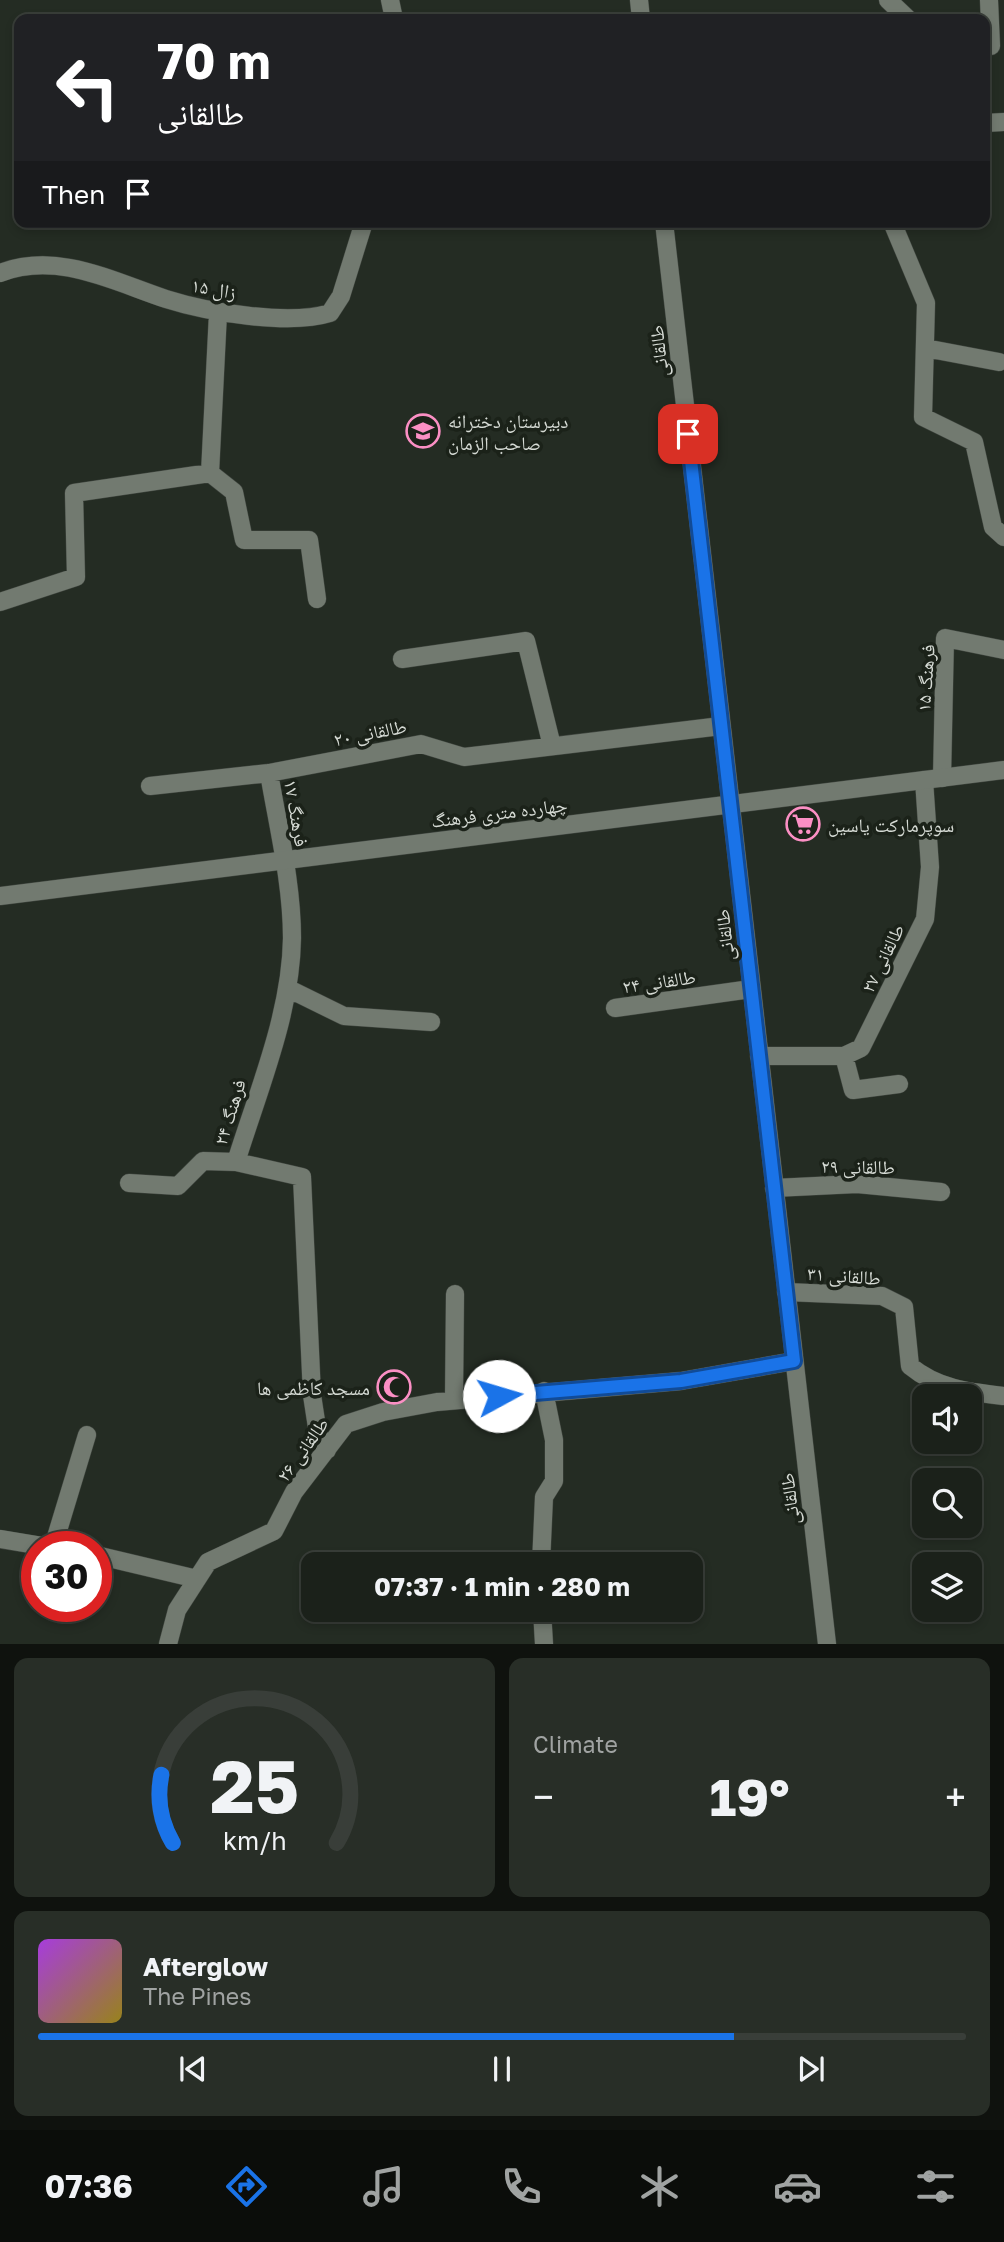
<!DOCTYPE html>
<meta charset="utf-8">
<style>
:root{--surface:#1b211a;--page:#282e27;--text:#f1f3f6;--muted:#a0a3a2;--line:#393e39;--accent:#1a73e8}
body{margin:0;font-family:"Golos Text","Noto Naskh Arabic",sans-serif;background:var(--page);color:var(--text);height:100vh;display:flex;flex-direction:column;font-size:26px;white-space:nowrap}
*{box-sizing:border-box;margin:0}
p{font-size:23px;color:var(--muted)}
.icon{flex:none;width:38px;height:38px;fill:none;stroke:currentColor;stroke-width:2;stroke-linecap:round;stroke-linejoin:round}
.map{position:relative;height:1644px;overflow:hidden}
.panel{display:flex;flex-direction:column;gap:14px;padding:14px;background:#0f120e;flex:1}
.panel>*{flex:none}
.hud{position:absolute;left:14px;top:14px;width:976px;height:214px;border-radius:14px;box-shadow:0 4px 10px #0003,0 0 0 2px var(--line);background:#202124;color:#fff;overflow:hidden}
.controls{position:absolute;left:912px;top:1384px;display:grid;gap:14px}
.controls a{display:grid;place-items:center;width:70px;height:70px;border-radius:14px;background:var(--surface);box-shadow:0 4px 10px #0003,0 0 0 2px var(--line);font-size:35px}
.speed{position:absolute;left:21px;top:1531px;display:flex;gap:14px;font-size:35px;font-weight:700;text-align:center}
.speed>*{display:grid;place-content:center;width:91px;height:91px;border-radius:50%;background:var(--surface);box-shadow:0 4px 10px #0003,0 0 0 2px var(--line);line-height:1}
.speed .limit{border:10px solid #d22;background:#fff;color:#111}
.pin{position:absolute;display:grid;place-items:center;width:60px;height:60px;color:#fff;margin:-30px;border-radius:14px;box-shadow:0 4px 10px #0006}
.me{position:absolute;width:77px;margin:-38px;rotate:84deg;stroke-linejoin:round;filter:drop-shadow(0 0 5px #0008)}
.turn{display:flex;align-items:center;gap:24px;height:147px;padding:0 28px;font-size:32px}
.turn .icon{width:91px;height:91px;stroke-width:2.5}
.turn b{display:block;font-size:49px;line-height:60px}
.then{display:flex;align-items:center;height:66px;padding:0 28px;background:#0003;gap:14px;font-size:26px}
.big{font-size:52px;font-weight:700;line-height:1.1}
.panel .card{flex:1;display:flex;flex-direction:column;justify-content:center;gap:10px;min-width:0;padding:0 24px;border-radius:14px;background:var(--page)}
.panel .dial{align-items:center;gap:0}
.dial svg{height:182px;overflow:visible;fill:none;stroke:var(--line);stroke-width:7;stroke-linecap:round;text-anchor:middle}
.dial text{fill:var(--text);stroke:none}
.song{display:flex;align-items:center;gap:21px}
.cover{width:84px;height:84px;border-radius:10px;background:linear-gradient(135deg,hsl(280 70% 55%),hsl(50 70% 35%))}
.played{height:7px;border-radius:4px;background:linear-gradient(90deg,var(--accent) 75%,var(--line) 75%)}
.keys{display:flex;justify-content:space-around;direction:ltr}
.heat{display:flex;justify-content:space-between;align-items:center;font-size:38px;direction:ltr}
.panel .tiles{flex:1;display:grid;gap:14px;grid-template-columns:1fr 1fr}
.card:last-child{grid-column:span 2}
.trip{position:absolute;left:301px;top:1552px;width:402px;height:70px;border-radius:14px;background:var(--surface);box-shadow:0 4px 10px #0003,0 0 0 2px var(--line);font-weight:700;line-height:70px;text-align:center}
.tab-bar{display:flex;height:112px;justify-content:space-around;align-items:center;background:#0b0d0a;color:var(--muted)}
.tab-bar .icon{width:49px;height:49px}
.tab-bar .current{color:var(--accent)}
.tab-bar b{font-size:32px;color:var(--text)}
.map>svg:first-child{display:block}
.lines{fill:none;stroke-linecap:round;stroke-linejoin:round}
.street-casing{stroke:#414740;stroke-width:19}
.secondary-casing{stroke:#414740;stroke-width:19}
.street{stroke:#727a70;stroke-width:18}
.secondary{stroke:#727a70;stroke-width:18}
.route-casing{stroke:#114b97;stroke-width:18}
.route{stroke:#1a73e8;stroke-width:12}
.labels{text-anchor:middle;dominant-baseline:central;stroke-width:7;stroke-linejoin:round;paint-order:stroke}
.street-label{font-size:19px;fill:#d5dad4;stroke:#1b2219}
.poi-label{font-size:19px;fill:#d5dad4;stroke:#1b2219;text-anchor:start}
</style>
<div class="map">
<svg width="1004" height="1644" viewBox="0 0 1004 1644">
<rect width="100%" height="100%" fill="#242c23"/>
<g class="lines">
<defs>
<path id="street" d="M 390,0 L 394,19
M 888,0 L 908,19
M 985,46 L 991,46 L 989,0
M 985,123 L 1004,122
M 892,222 L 926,303 L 923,417 L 974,442 L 993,527 L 1004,537
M 0,273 C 57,251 112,281 166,299 C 207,312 289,326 330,313 L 341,296 L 364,222
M 925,348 L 999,362
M 210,473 L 234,492 L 244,540 L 309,540 L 317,599
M 0,602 L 76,577 L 74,493 L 210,473 L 218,313
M 402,659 L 526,641 L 552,746
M 269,773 C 278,827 292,883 292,938 C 291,1014 258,1091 236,1162 L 302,1177 L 312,1395 L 318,1434 L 327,1450
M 942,778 L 945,638 L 1004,650
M 150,786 L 269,773 L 421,744 L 464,757 L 721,726
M 287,988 L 344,1016 L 431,1022
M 615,1008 L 751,989
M 759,1056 L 844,1056 L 861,1048 L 925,919 L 930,867 L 924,780
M 844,1056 L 853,1090 L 899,1084
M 129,1183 L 178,1186 L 203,1161 L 236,1162
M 774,1188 L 857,1184 L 941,1192
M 786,1292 L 882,1296 L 904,1307 L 910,1366 C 938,1389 969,1392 1004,1396
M 454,1400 L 455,1294
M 0,1539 L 48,1547
M 53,1547 L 87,1435
M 96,1555 L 197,1579
M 541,1564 L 544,1497 L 554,1481 L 554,1440 L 544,1391
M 542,1610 L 544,1644
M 168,1644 L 177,1610 L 208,1562 L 274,1531 L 294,1492 L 346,1424 L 383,1412 L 437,1402 L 681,1381 L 794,1361"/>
<path id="secondary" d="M 639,0 L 641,19
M 664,222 L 827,1644
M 0,896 L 1004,770"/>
</defs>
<!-- street casing -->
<use href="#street" class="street-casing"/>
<!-- secondary casing -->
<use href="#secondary" class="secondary-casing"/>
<!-- street -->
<use href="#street" class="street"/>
<!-- secondary -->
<use href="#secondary" class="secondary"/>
</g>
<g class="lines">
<defs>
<path id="route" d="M 499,1396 L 681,1381 L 794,1361 L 688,434"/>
</defs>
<!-- route casing -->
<use href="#route" class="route-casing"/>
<!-- route -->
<use href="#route" class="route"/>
</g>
<!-- icons -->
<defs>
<symbol id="school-ring" viewBox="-11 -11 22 22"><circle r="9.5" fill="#1b2219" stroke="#fb8fc4" stroke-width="1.5"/><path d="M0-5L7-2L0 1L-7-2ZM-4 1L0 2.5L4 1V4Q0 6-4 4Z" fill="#fb8fc4"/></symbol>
<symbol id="supermarket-ring" viewBox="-11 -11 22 22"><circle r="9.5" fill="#1b2219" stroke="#fb8fc4" stroke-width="1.5"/><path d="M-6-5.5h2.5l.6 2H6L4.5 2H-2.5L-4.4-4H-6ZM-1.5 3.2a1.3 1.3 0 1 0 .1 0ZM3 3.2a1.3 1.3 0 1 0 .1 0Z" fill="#fb8fc4"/></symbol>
<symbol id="mosque-ring" viewBox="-11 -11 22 22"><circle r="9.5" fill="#1b2219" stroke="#fb8fc4" stroke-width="1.5"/><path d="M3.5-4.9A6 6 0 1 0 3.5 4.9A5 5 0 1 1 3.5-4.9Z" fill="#fb8fc4"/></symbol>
</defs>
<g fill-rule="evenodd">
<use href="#school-ring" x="404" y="412" width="38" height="38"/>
<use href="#supermarket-ring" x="784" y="805" width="38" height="38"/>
<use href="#mosque-ring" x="375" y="1368" width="38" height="38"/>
</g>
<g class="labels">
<!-- street labels -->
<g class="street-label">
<text transform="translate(214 288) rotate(10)">زال ۱۵</text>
<text transform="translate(658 351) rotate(-96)">طالقانی</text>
<text transform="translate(925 678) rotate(-86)">فرهنگ ۱۵</text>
<text transform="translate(370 732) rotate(-11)">طالقانی ۲۰</text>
<text transform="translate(499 812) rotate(-7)">چهارده متری فرهنگ</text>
<text transform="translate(297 813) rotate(80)">فرهنگ ۱۷</text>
<text transform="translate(724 935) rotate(-96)">طالقانی</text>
<text transform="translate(882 958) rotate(-64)">طالقانی ۲۷</text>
<text transform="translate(659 981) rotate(-8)">طالقانی ۲۴</text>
<text transform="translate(229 1112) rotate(-73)">فرهنگ ۲۴</text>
<text transform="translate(858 1166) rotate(1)">طالقانی ۲۹</text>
<text transform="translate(844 1275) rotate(4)">طالقانی ۳۱</text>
<text transform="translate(302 1449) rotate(-54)">طالقانی ۲۶</text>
<text transform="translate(789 1499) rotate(-97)">طالقانی</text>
</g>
<!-- poi labels -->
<g class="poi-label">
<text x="448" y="420">دبیرستان دخترانه<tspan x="448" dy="22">صاحب الزمان</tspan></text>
<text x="828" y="824">سوپرمارکت یاسین</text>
<text x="370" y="1387" text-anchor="end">مسجد کاظمی ها</text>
</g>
</g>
</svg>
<div class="controls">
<a><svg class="icon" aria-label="sound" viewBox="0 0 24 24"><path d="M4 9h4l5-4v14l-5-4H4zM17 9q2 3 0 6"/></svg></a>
<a><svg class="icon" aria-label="search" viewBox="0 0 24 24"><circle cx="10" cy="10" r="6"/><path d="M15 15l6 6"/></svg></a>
<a><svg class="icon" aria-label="layers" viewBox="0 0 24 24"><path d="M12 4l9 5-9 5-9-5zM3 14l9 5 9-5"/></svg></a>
</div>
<div class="speed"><div class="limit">30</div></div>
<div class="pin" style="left:688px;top:434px;background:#d93025"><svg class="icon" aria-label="arrive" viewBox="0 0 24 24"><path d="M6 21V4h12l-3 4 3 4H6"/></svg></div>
<svg class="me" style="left:499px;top:1396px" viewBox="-20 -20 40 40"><circle r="19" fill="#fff"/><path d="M0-13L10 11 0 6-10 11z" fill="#1a73e8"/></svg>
<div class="trip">07:37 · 1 min · 280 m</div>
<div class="hud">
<div class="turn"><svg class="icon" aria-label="left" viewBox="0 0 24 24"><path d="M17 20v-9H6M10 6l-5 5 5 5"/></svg><div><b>70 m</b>طالقانی</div></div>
<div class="then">Then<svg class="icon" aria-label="arrive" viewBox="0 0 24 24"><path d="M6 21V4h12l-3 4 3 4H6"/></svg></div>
</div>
</div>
<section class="panel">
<div class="tiles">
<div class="card dial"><svg viewBox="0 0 100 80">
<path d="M14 69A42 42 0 1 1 86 69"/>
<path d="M14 69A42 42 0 0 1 9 39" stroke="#1a73e8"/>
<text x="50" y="56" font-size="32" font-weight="700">25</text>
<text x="50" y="72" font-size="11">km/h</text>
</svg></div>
<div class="card"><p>Climate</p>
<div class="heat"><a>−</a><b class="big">19°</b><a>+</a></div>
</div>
<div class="card">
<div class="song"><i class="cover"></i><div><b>Afterglow</b><p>The Pines</p></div></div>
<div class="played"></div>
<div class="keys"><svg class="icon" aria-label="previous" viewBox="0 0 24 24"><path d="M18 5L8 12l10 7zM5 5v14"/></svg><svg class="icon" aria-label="pause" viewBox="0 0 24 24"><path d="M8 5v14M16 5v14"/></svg><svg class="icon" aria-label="next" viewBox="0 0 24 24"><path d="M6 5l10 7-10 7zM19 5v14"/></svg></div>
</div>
</div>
</section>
<nav class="tab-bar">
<b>07:36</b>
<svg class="icon current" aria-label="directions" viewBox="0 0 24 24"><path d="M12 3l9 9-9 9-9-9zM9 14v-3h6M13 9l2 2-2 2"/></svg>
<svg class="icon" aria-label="music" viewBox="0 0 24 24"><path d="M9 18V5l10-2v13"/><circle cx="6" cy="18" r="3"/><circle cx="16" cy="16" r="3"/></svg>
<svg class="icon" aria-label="phone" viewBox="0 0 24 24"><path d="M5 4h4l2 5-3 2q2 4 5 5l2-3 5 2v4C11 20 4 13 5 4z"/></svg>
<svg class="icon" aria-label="climate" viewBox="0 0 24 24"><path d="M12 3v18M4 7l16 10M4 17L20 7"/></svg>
<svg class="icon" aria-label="car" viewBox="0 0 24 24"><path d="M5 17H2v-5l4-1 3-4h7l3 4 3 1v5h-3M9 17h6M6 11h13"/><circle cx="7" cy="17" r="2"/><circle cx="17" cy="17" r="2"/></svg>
<svg class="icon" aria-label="filters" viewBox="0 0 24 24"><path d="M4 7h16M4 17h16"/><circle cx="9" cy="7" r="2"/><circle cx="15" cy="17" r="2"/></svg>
</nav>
